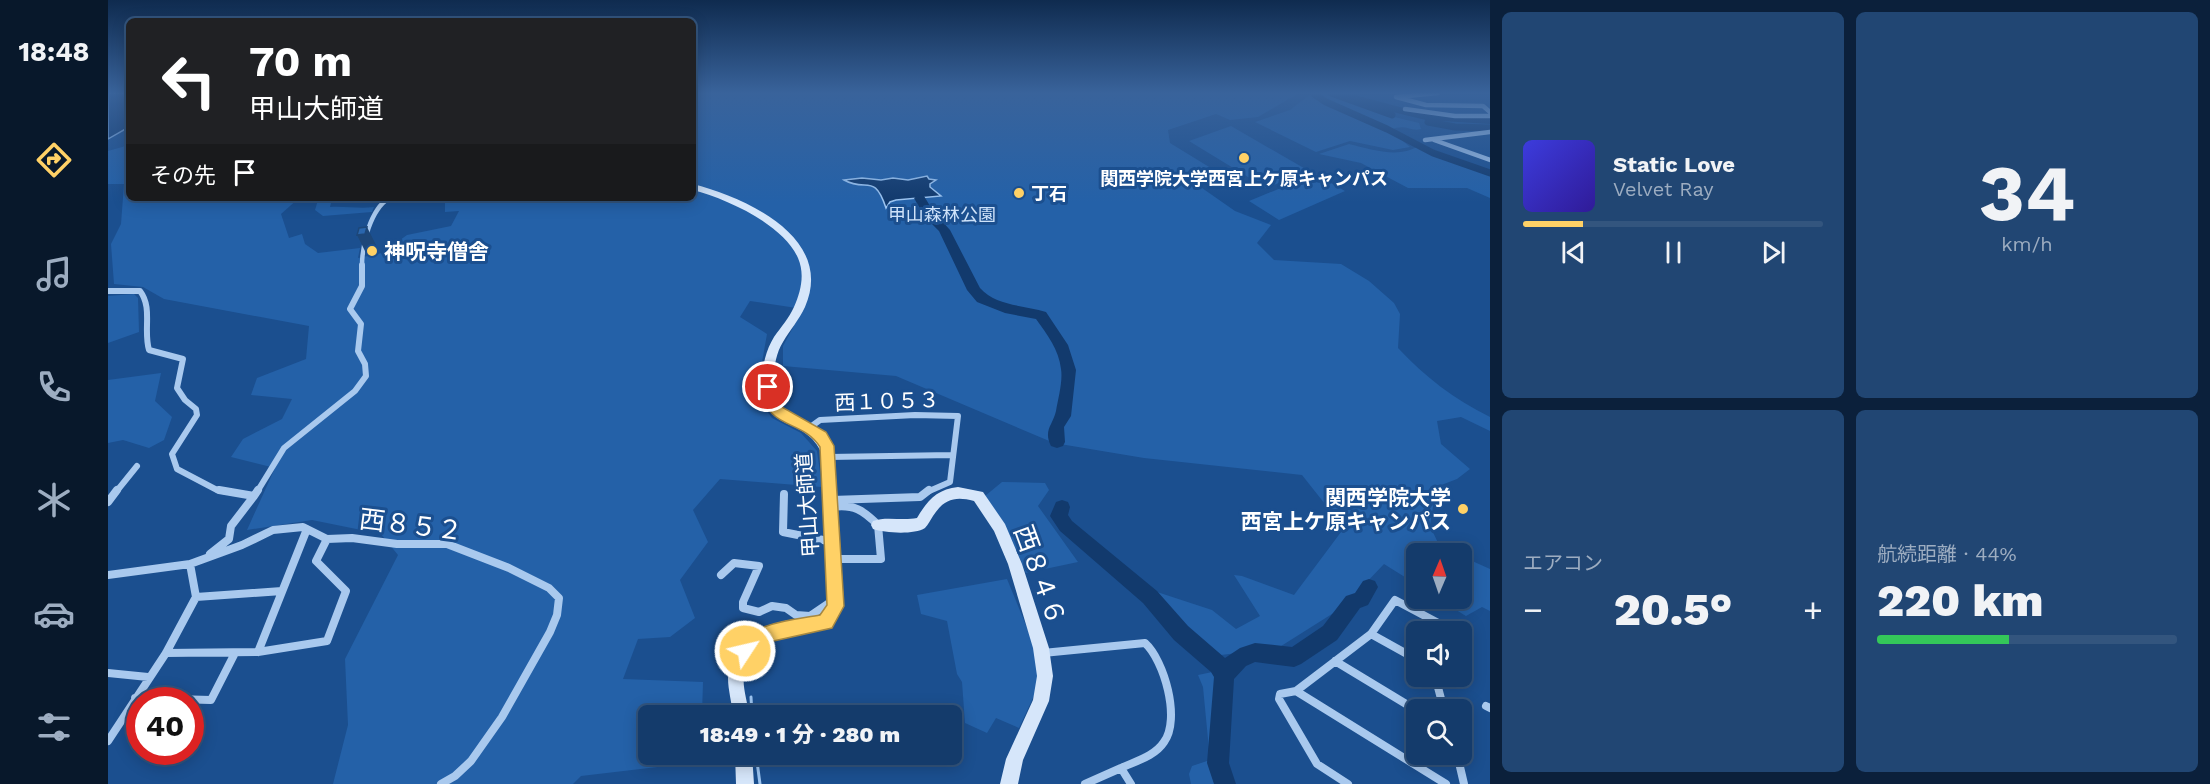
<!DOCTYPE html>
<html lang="ja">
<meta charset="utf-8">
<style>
:root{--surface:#143b6b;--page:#214673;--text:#f1f3f6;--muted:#9dadc1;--line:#33557e;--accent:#ffd166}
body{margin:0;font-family:"Work Sans","Noto Sans JP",sans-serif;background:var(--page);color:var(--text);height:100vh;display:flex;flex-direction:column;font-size:22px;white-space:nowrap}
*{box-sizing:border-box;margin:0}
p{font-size:20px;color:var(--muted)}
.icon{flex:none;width:33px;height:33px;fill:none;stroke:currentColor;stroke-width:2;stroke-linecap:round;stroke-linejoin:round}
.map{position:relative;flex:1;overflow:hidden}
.panel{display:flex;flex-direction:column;gap:12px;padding:12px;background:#0b203b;width:720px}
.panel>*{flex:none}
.banner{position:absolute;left:18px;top:18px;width:570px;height:183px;border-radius:9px;box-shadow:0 3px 15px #0003,0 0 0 2px var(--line);background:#202124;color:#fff;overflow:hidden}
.needle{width:39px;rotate:2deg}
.controls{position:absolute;left:1298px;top:543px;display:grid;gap:12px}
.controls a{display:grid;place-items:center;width:66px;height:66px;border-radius:9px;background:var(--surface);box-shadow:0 3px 15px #0003,0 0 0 2px var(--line);font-size:30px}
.speed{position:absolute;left:18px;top:687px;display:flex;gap:12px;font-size:30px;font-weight:700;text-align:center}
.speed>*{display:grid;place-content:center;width:78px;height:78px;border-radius:50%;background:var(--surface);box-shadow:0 3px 15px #0003,0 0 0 2px var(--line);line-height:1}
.speed .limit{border:9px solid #d22;background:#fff;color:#111}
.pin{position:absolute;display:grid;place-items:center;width:51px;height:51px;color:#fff;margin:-26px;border:3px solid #fff;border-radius:50%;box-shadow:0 2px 6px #0007}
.me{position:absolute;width:66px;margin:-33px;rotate:55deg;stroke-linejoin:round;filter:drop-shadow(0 0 4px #0008)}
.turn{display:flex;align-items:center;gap:21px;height:126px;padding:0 24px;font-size:27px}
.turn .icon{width:78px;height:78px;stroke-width:2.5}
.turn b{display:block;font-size:42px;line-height:51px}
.then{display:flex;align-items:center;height:57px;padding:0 24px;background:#0003;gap:12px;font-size:22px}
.big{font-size:45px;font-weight:800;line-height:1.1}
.panel .widget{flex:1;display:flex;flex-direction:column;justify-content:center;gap:9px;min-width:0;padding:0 21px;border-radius:9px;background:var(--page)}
.panel .dial{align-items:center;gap:0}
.dial b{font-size:78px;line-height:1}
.song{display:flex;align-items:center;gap:18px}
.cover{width:72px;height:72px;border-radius:9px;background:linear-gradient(135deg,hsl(240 70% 55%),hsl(250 70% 35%))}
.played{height:6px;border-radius:3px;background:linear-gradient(90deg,var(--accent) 20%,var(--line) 20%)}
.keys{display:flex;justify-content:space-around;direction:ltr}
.heat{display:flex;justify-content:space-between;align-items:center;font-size:33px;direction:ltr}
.charge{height:9px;border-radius:4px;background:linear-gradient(90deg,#34c759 44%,var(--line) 0)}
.panel .tiles{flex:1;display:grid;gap:12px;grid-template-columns:repeat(2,1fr)}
.trip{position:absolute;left:530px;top:705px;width:324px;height:60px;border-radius:9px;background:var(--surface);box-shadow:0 3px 15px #0003,0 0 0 2px var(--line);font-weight:800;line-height:60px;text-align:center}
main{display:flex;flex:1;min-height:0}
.menu{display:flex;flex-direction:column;width:108px;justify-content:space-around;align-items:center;background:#08182b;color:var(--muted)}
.menu .icon{width:42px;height:42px}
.menu .current{color:var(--accent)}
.menu b{font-size:27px;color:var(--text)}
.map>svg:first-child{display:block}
.green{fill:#2461a8}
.water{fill:#123a6d;stroke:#9cc4f0;stroke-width:1.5}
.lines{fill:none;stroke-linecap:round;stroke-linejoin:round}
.stream{stroke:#9cc4f0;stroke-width:3}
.canal{stroke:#123a6d;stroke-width:7}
.river{fill:#123a6d;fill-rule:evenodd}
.street-far2{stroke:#a9c9ee;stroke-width:4.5}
.street-far1{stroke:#a9c9ee;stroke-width:6}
.street{stroke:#a9c9ee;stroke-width:8}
.secondary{fill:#d6e6fa;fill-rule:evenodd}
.shaded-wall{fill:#1d4779}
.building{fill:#2a66ad;stroke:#1d4779;stroke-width:1.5}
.route{fill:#ffd166;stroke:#a68842;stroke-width:1.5}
.poi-dot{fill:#ffd166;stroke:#1b4f8f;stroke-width:2}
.labels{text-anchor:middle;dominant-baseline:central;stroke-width:6;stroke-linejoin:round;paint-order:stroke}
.far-poi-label{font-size:18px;font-weight:bold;fill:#fff;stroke:#1b4f8f}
.far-park-label{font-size:18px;fill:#cfe3fa;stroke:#1b4f8f}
.poi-label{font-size:21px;font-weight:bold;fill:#fff;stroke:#1b4f8f;text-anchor:start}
.street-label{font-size:21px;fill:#fff;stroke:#1b4f8f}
.near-street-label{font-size:26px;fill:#fff;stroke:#1b4f8f}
</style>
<main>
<nav class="menu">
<b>18:48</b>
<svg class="icon current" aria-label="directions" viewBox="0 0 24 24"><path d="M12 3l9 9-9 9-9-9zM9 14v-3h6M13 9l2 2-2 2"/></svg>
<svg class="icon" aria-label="music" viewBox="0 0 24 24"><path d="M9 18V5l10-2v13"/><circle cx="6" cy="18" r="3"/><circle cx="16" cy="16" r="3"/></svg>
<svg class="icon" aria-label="phone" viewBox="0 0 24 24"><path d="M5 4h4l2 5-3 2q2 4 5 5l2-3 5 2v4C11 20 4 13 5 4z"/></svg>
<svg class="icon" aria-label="climate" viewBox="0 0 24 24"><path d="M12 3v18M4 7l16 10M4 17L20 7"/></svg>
<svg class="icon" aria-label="car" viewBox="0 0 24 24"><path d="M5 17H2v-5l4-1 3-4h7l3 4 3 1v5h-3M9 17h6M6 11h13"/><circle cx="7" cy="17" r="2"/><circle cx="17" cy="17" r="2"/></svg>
<svg class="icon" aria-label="filters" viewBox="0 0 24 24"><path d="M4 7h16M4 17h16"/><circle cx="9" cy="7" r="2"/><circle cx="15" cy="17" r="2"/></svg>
</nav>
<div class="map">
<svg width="1382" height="784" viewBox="0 0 1382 784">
<rect width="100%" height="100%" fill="#1b4f8f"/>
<!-- green -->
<path class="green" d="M 585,93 L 1191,93 L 1150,117 L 1122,120 L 1108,114 L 1060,130 L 1062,143 L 1111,173 L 1093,181 L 1094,188 L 1127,211 L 1163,225 L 1149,243 L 1166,260 L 1233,264 L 1261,281 L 1286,303 L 1292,314 L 1290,348 C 1317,377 1346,399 1382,417 L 1382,431 L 1353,417 L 1329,421 L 1333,444 L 1362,469 L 1349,479 L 1328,487 L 1322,526 L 1332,547 L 1346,553 L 1308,554 L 1308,584 L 1276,564 L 1235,607 L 1170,648 L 1113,655 L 1082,629 L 1046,591 L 1104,610 L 1128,629 L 1152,616 L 1126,575 L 1134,576 L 1186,595 L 1236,528 L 1194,475 L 1036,458 L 946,443 L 788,376 L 675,366 L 675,346 L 695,309 L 642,301 L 632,317 L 659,334 L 648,396 L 664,418 L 693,433 L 709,451 L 714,487 L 612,479 L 585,510 L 600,542 L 572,580 L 587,618 L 562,637 L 530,639 L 515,679 L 595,682 L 594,715 L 540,716 L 540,754 L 585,755 L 575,764 L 473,776 L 465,784 L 225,784 L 240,725 L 237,659 L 290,555 L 273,534 L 204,520 L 139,530 L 167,468 L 123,457 L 135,439 L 174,419 L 184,399 L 143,395 L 149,378 L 198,359 L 201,326 L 56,299 L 35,287 L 6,284 L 3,244 L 13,224 L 16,184 L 0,184 L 0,151 L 21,145 L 21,198 L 191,198 L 173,214 L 181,238 L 194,234 L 197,244 L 210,253 L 252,248 L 250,258 L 274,253 L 299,235 L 343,226 L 351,211 L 337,212 L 337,203 L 351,201 L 353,198 L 585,198 Z
M 1204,93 L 1218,93 L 1278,115 L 1311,123 L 1313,129 C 1301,132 1299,123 1282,130 L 1302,147 L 1285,150 L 1242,141 L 1208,152 L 1147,122 L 1182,110 Z
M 1123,126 L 1201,171 L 1158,188 L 1081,141 Z
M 1241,144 C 1262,149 1291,159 1310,146 L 1382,173 L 1382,198 L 1359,188 L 1300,188 L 1253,163 L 1211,154 Z
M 1207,174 L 1237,191 L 1171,220 L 1141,201 Z
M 214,198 L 236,198 L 224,199 L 222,207 C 237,206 251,209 266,207 L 264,212 L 215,216 L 207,210 L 210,200 Z
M 26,294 L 30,298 L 31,332 L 0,343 L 0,296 Z
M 53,373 L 47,401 L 64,417 L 56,440 L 41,448 L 15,440 L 0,443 L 0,380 Z
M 894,482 L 937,483 L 941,490 L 930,506 L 970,562 L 918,573 L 904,540 L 877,496 Z
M 1353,556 L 1382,569 L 1382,611 L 1374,607 L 1358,616 L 1330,599 L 1353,598 Z
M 899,579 L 929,652 L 930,687 L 911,728 L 888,718 L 879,733 L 857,723 L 854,682 L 849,674 L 839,621 L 813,614 L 809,595 Z
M 1109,671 L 1113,683 L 1107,773 L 1111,784 L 1083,784 L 1081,774 L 1084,766 L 1102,760 L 1095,687 L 1090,675 Z"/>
<!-- water -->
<path class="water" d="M 0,93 L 21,93 L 21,127 L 0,139 Z
M 819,176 L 821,179 L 828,180 L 822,184 L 822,187 L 833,196 L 788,200 L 782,202 L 778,208 C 766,172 759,193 736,180 L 754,178 L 773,180 L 785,178 L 800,180 Z"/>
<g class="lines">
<!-- stream -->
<path class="stream" d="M 643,697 L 644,716
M 648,754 L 652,784"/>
<!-- canal -->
<path class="canal" d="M 1223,93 L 1284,115
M 1206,94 L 1218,102 L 1279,129 L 1325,153 L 1382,173
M 1320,122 L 1347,127 L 1382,128"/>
<!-- river -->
<path class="river" d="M 1225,93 L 1239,93 L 1318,114 L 1382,118 L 1382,124 L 1318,120 L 1268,108 Z
M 812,194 L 816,196 L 825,211 L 842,230 L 872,288 C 888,306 915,305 938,312 L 960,345 L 968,370 L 963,416 L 956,427 L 957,442 L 955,446 L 949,448 L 943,446 C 935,430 945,425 948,411 C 950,399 955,381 953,369 C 951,350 939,334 928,319 L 897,313 L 869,302 L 859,290 L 831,231 L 816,216 L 806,198 Z
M 954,500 L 960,502 L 962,507 L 960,515 L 964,521 L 1049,591 L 1080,626 L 1117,658 L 1132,648 L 1147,643 L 1184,647 L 1215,626 L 1238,596 L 1247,593 L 1255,581 L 1261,579 L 1267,581 L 1270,587 L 1260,605 L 1252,608 L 1229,640 L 1193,664 L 1186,667 L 1147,662 L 1138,666 L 1126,679 L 1121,763 L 1128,784 L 1106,784 L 1099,763 L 1106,677 L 1103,672 L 1066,640 L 1035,603 L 952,531 L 942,516 L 948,502 Z"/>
<!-- street-far2 -->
<path class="street-far2" d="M 1330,93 L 1288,97 L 1318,105 L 1375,106 L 1382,112
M 1297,109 L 1347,116 L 1382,116
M 1317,140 L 1382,132
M 1326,140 L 1382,160
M 254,266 C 254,245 262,210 281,198"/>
<!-- street-far1 -->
<path class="street-far1" d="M 0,291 L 32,291 C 45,308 35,330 41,350 L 75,359 L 69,388 L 77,400 L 88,409 L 89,415 L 64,454 L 69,469 L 109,490 L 120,492
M 701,428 L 712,420 L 807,415 L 850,416 L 842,482 L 819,492
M 721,457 L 844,455
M 8,492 L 29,466
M 149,492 L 176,448 L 247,391 L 258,376 L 257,364 L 250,351 L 253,324 L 242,309 L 254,286 L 254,265"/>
<!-- street -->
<path class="street" d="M 676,494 L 675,532 L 725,542
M 146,496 L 150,490
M 724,500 L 812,497 L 821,490
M 0,502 L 9,490
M 724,507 C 746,504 755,510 770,525 L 773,559 L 726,559
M 102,554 L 121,539 L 123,526 L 146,496 L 111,490
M 0,575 L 82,564 L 134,545 L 165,530 L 195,527 L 219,539 L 244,538 L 289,544 L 339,544 L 401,568 L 441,588 L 451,598 L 449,615 L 442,632 L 394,717 L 363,761 L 347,776 L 333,784
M 613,575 L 626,563 L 651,566 L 635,602 L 635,608 L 651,612 L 664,606 L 678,608 L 688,615 L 702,616 L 724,601
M 88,597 L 174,591
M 1263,634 L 1308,659
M 150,652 L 199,529
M 58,653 L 150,652 L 219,641 L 238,591 L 208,561 L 219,539
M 935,653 L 1037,643 C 1056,660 1073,719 1056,742 C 1047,756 1028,761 1013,768
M 1227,661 L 1308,710
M 0,673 L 40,677
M 1327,676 L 1336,710
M 1188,691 L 1338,784
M 27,698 L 103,700 L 127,653
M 1378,706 L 1382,708
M 0,741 L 58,653 L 88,597 L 82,564
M 1349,754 L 1356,784
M 977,784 L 1013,768 L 1023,784
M 1240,784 L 1209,764 L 1171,699 L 1172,694 L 1188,691 L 1263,634 L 1287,600 L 1334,625 L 1333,632"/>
<!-- secondary -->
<path class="secondary" d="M 585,184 C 639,198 727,238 697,307 C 691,320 682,330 675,342 C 666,356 664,379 667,395 C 671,416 698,418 712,430 C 721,437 724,447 727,457 L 734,606 L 723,627 C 694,639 640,632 636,674 C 634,688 640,702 641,716 L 625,716 C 624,703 620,690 620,678 C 620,628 676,623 713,616 L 719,605 L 715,457 C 702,418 661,431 655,394 C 652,376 656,353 666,337 C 673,327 681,318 686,307 C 693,291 697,274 690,258 C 675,224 619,199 585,190 Z
M 850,487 L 875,492 L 897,524 L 914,564 L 941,648 L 945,676 L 941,701 L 915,760 L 910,784 L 892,784 L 898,759 L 925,700 L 929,676 L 925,648 L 900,564 L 886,531 L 866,501 C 847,496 836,499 825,516 C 823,519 820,525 817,528 C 806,535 777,533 765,529 L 763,525 L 765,521 C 778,516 794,521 809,518 C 819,501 829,489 850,487 Z
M 627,754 L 644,754 L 646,784 L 628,784 Z"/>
</g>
<!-- shaded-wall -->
<path class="shaded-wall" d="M 259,227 L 269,247 L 268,254 L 259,255 L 249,235 Z"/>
<!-- building -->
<path class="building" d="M 259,227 L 257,234 L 249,235 L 251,228 Z"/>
<!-- sky -->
<linearGradient id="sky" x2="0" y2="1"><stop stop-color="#0f2b4f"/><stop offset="0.46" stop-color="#39639b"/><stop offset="1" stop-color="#39639b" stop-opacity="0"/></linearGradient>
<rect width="1382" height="202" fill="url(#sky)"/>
<!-- route -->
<path class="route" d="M 660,382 L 667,387 L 668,399 L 672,406 L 718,432 L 726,446 L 736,606 L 724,628 L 661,642 L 637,659 L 630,657 L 628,651 C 640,622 686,620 712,615 L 719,605 L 712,447 C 694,418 657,431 654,387 Z"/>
<!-- markers -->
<g class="poi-dot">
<circle cx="1136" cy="158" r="6"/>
<circle cx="911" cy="193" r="6"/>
<circle cx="264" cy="251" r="6"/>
<circle cx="1355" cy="509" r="6"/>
</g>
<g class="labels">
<!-- far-poi labels -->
<g class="far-poi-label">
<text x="1136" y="178">関西学院大学西宮上ケ原キャンパス</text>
<text x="923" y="193" text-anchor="start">丁石</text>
</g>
<!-- far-park labels -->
<g class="far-park-label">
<text x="834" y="214">甲山森林公園</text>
</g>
<!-- poi labels -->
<g class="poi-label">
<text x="276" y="251">神呪寺僧舎</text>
<text x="1343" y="497" text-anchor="end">関西学院大学<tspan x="1343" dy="24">西宮上ケ原キャンパス</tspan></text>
</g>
<!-- street labels -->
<g class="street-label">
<text transform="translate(779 401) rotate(-2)">西１０５３</text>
<text transform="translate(699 505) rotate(-94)">甲山大師道</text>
</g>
<!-- near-street labels -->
<g class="near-street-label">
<text transform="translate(303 525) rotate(7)">西８５２</text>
<text transform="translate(932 575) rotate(70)">西８４６</text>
</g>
</g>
</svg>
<div class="controls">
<a><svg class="needle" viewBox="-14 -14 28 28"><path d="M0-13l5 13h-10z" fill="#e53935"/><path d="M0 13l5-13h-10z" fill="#9dadc1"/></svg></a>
<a><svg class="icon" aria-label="sound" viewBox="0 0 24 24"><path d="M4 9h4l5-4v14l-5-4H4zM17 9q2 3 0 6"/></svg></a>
<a><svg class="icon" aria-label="search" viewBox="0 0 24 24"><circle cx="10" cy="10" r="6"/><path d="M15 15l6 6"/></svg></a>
</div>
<div class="speed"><div class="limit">40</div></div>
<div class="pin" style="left:660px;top:387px;background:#d93025"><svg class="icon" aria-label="arrive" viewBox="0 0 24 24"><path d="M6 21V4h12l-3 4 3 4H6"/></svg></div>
<svg class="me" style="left:637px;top:651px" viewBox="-20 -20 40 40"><circle r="17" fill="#ffd166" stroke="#fff" stroke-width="3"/><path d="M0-11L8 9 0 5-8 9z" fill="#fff"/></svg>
<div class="trip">18:49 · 1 分 · 280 m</div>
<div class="banner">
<div class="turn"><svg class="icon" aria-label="left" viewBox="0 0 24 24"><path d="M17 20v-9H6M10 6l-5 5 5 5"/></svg><div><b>70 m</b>甲山大師道</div></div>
<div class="then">その先<svg class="icon" aria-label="arrive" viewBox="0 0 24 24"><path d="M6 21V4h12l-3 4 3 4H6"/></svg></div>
</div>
</div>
<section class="panel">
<div class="tiles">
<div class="widget">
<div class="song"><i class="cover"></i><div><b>Static Love</b><p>Velvet Ray</p></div></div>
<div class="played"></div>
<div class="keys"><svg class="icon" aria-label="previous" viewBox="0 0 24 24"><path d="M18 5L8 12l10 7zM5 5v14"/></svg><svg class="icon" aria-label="pause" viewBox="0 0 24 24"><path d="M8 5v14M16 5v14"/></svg><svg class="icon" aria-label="next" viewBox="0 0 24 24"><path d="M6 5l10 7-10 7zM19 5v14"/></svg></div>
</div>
<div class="widget dial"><b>34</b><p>km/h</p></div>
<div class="widget"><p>エアコン</p>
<div class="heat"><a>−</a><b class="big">20.5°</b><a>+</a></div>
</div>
<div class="widget"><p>航続距離 · 44%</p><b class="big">220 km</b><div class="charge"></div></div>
</div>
</section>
</main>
